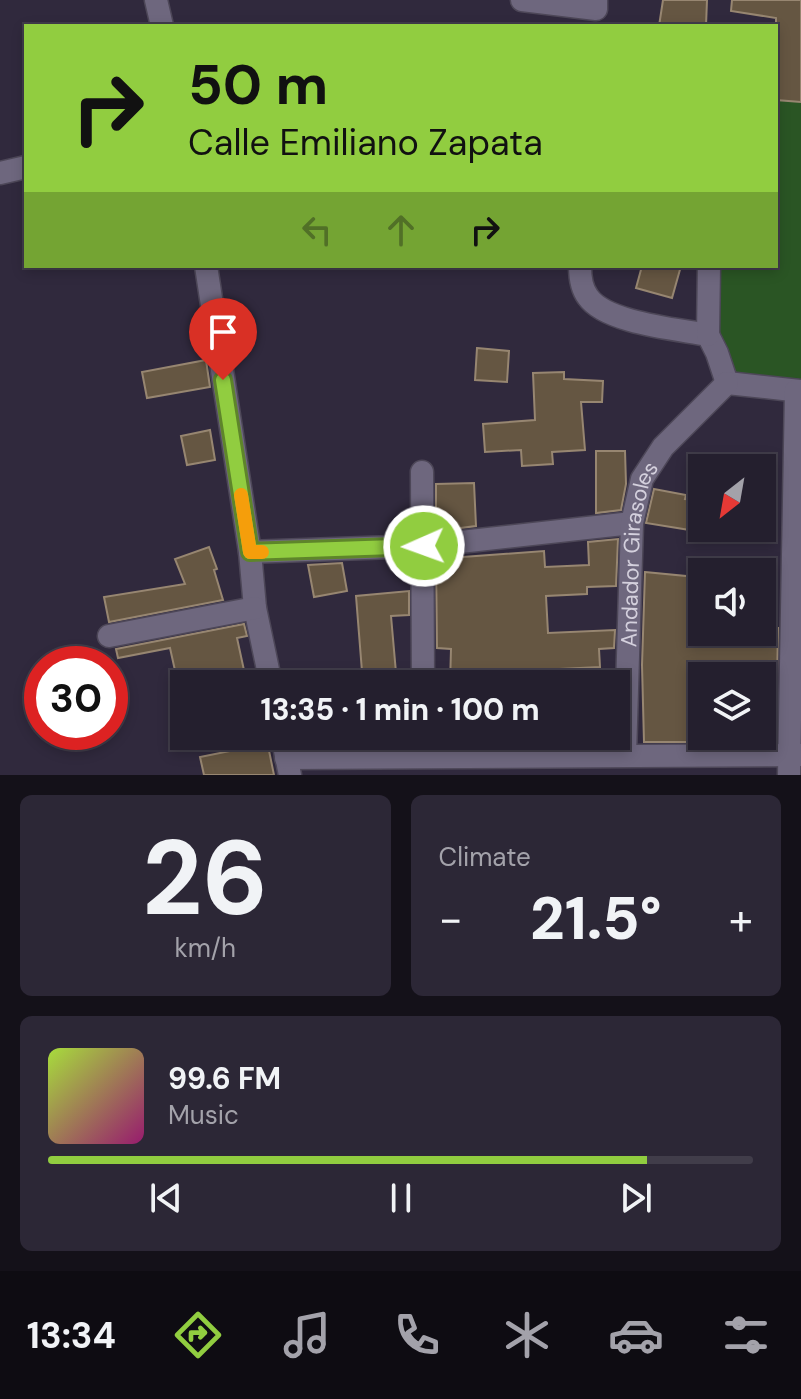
<!DOCTYPE html>
<meta charset="utf-8">
<style>
:root{--surface:#241f2e;--page:#2c2736;--text:#f1f3f6;--muted:#a3a2aa;--line:#413d4a;--accent:#91cd40}
body{margin:0;font-family:"DM Sans",sans-serif;background:var(--page);color:var(--text);height:100vh;display:flex;flex-direction:column;font-size:30px;white-space:nowrap}
*{box-sizing:border-box;margin:0}
p{font-size:26px;color:var(--muted)}
.icon{flex:none;width:44px;height:44px;fill:none;stroke:currentColor;stroke-width:2;stroke-linecap:round;stroke-linejoin:round}
.map{position:relative;height:775px;overflow:hidden}
.details{display:flex;flex-direction:column;gap:20px;padding:20px;background:#141119;flex:1}
.details>*{flex:none}
.top-card{position:absolute;left:24px;top:24px;width:754px;height:244px;border-radius:0px;box-shadow:0 4px 12px #0003,0 0 0 2px var(--line);background:#91cd40;color:#111;overflow:hidden}
.needle{width:52px;rotate:211deg}
.tools{position:absolute;left:688px;top:454px;display:grid;gap:16px}
.tools a{display:grid;place-items:center;width:88px;height:88px;border-radius:0px;background:var(--surface);box-shadow:0 4px 12px #0003,0 0 0 2px var(--line);font-size:40px}
.speed{position:absolute;left:24px;top:646px;display:flex;gap:16px;font-size:40px;font-weight:700;text-align:center}
.speed>*{display:grid;place-content:center;width:104px;height:104px;border-radius:50%;background:var(--surface);box-shadow:0 4px 12px #0003,0 0 0 2px var(--line);line-height:1}
.speed .limit{border:12px solid #d22;background:#fff;color:#111}
.pin{position:absolute;display:grid;place-items:center;width:68px;height:68px;color:#fff;margin:-82px -34px;border-radius:50% 50% 50% 0;rotate:-45deg;box-shadow:0 0 8px #0007}
.pin .icon{rotate:45deg}
.me{position:absolute;width:88px;margin:-44px;rotate:268deg;stroke-linejoin:round;filter:drop-shadow(0 0 6px #0008)}
.turn{display:flex;align-items:center;gap:28px;height:168px;padding:0 32px;font-size:36px}
.turn .icon{width:104px;height:104px;stroke-width:2.5}
.turn b{display:block;font-size:56px;line-height:68px}
.lanes{display:flex;align-items:center;height:76px;padding:0 32px;background:#0003;justify-content:center;gap:40px;direction:ltr}
.lanes .off{opacity:.35}
.big{font-size:60px;font-weight:800;line-height:1.1}
.details .card{flex:1;display:flex;flex-direction:column;justify-content:center;gap:12px;min-width:0;padding:0 28px;border-radius:12px;background:var(--page)}
.details .dial{align-items:center;gap:0}
.dial b{font-size:104px;line-height:1}
.song{display:flex;align-items:center;gap:24px}
.cover{width:96px;height:96px;border-radius:12px;background:linear-gradient(135deg,hsl(80 70% 55%),hsl(320 70% 35%))}
.played{height:8px;border-radius:4px;background:linear-gradient(90deg,var(--accent) 85%,var(--line) 85%)}
.keys{display:flex;justify-content:space-around;direction:ltr}
.heat{display:flex;justify-content:space-between;align-items:center;font-size:44px;direction:ltr}
.details .tiles{flex:1;display:grid;gap:20px;grid-template-columns:1fr 1fr}
.card:last-child{grid-column:span 2}
.trip{position:absolute;left:170px;top:670px;width:460px;height:80px;border-radius:0px;background:var(--surface);box-shadow:0 4px 12px #0003,0 0 0 2px var(--line);font-weight:800;line-height:80px;text-align:center}
.tab-bar{display:flex;height:128px;justify-content:space-around;align-items:center;background:#0e0c12;color:var(--muted)}
.tab-bar .icon{width:56px;height:56px}
.tab-bar .current{color:var(--accent)}
.tab-bar b{font-size:36px;color:var(--text)}
.map>svg:first-child{display:block}
.green{fill:#2a5524}
.building{fill:#655642;stroke:#978671;stroke-width:2}
.lines{fill:none;stroke-linecap:round;stroke-linejoin:round}
.minor-casing{stroke:#4d4758;stroke-width:25}
.minor{stroke:#6e677e;stroke-width:22}
.route-casing{stroke:#5e852a;stroke-width:20}
.route{stroke:#91cd40;stroke-width:14}
.slow{stroke:#f59e0b;stroke-width:14}
.labels{text-anchor:middle;dominant-baseline:central;stroke-width:8;stroke-linejoin:round;paint-order:stroke}
.street-label{font-size:22px;fill:#d4d0dd;stroke:#17141d}
</style>
<div class="map">
<svg width="801" height="775" viewBox="0 0 801 775">
<rect width="100%" height="100%" fill="#30293d"/>
<!-- green -->
<path class="green" d="M 776,63 L 801,64 L 801,382 L 735,376 L 718,333 L 719,266 L 776,266 Z"/>
<!-- building -->
<path class="building" d="M 663,0 L 707,0 L 706,26 L 659,26 Z
M 732,0 L 801,0 L 801,102 L 776,100 L 776,18 L 731,11 Z
M 642,266 L 681,266 L 672,298 L 636,288 Z
M 477,348 L 509,351 L 507,382 L 475,380 Z
M 206,360 L 210,387 L 147,398 L 142,372 Z
M 564,372 L 564,379 L 603,381 L 602,402 L 581,402 L 585,450 L 552,452 L 553,464 L 522,466 L 521,450 L 485,452 L 483,424 L 535,420 L 533,373 Z
M 210,430 L 215,460 L 187,465 L 181,436 Z
M 596,451 L 625,451 L 626,484 L 621,510 L 596,513 Z
M 474,483 L 476,526 L 436,531 L 436,484 Z
M 654,489 L 686,495 L 685,499 L 702,500 L 702,532 L 646,523 Z
M 618,539 L 616,586 L 587,587 L 587,594 L 546,596 L 548,633 L 615,630 L 614,648 L 599,649 L 600,667 L 560,669 L 560,684 L 450,684 L 451,649 L 437,648 L 436,559 L 544,551 L 545,567 L 589,565 L 588,542 Z
M 209,547 L 217,569 L 214,570 L 223,600 L 109,622 L 104,597 L 185,584 L 175,559 Z
M 342,563 L 347,591 L 314,597 L 308,565 Z
M 645,572 L 696,577 L 691,632 L 762,632 L 762,629 L 778,628 L 776,736 L 762,736 L 762,676 L 699,676 L 701,742 L 644,742 L 642,665 Z
M 409,591 L 409,615 L 391,616 L 397,684 L 363,684 L 356,596 Z
M 244,624 L 247,636 L 237,638 L 247,684 L 178,684 L 170,648 L 118,658 L 116,649 Z
M 232,736 L 266,736 L 274,775 L 204,775 L 200,757 L 235,750 Z"/>
<g class="lines">
<defs>
<g id="minor">
<path d="M 156,0 L 162,26"/>
<path d="M 522,0 L 596,9 L 596,0"/>
<path d="M 0,173 L 26,167"/>
<path d="M 206,266 L 250,552 L 255,608 L 271,684"/>
<path d="M 580,266 C 580,277 581,288 588,297 C 606,323 677,329 708,335 L 717,353 L 727,383"/>
<path d="M 708,335 L 709,266"/>
<path d="M 727,383 L 801,391"/>
<path d="M 422,472 L 423,684"/>
<path d="M 250,552 L 424,546 L 632,523"/>
<path d="M 109,636 L 255,608"/>
<path d="M 282,736 L 290,775"/>
<path id="s1" d="M 625,755 L 632,523 L 642,479 L 663,447 L 727,383"/>
<path d="M 286,758 L 801,755"/>
<path d="M 789,775 L 796,391"/>
</g>
</defs>
<!-- minor casing -->
<use href="#minor" class="minor-casing"/>
<!-- minor -->
<use href="#minor" class="minor"/>
</g>
<g class="lines">
<defs>
<path id="route" d="M 223,380 L 250,552 L 424,546"/>
</defs>
<!-- route casing -->
<use href="#route" class="route-casing"/>
<!-- route -->
<use href="#route" class="route"/>
<!-- slow -->
<path class="slow" d="M 241,495 L 250,552 L 262,552"/>
</g>
<g class="labels">
<!-- street labels -->
<g class="street-label">
<text stroke="none"><textPath href="#s1" startOffset="202">Andador Girasoles</textPath></text>
</g>
</g>
</svg>
<div class="tools">
<a><svg class="needle" viewBox="-14 -14 28 28"><path d="M0-13l5 13h-10z" fill="#e53935"/><path d="M0 13l5-13h-10z" fill="#a3a2aa"/></svg></a>
<a><svg class="icon" aria-label="sound" viewBox="0 0 24 24"><path d="M4 9h4l5-4v14l-5-4H4zM17 9q2 3 0 6"/></svg></a>
<a><svg class="icon" aria-label="layers" viewBox="0 0 24 24"><path d="M12 4l9 5-9 5-9-5zM3 14l9 5 9-5"/></svg></a>
</div>
<div class="speed"><div class="limit">30</div></div>
<div class="pin" style="left:223px;top:380px;background:#d93025"><svg class="icon" aria-label="arrive" viewBox="0 0 24 24"><path d="M6 21V4h12l-3 4 3 4H6"/></svg></div>
<svg class="me" style="left:424px;top:546px" viewBox="-20 -20 40 40"><circle r="17" fill="#91cd40" stroke="#fff" stroke-width="3"/><path d="M0-11L8 9 0 5-8 9z" fill="#fff"/></svg>
<div class="trip">13:35 · 1 min · 100 m</div>
<div class="top-card">
<div class="turn"><svg class="icon" aria-label="right" viewBox="0 0 24 24"><path d="M7 20v-9h11M14 6l5 5-5 5"/></svg><div><b>50 m</b>Calle Emiliano Zapata</div></div>
<div class="lanes"><svg class="icon off" aria-label="left" viewBox="0 0 24 24"><path d="M17 20v-9H6M10 6l-5 5 5 5"/></svg><svg class="icon off" aria-label="ahead" viewBox="0 0 24 24"><path d="M12 20V5M6 11l6-6 6 6"/></svg><svg class="icon" aria-label="right" viewBox="0 0 24 24"><path d="M7 20v-9h11M14 6l5 5-5 5"/></svg></div>
</div>
</div>
<section class="details">
<div class="tiles">
<div class="card dial"><b>26</b><p>km/h</p></div>
<div class="card"><p>Climate</p>
<div class="heat"><a>−</a><b class="big">21.5°</b><a>+</a></div>
</div>
<div class="card">
<div class="song"><i class="cover"></i><div><b>99.6 FM</b><p>Music</p></div></div>
<div class="played"></div>
<div class="keys"><svg class="icon" aria-label="previous" viewBox="0 0 24 24"><path d="M18 5L8 12l10 7zM5 5v14"/></svg><svg class="icon" aria-label="pause" viewBox="0 0 24 24"><path d="M8 5v14M16 5v14"/></svg><svg class="icon" aria-label="next" viewBox="0 0 24 24"><path d="M6 5l10 7-10 7zM19 5v14"/></svg></div>
</div>
</div>
</section>
<nav class="tab-bar">
<b>13:34</b>
<svg class="icon current" aria-label="directions" viewBox="0 0 24 24"><path d="M12 3l9 9-9 9-9-9zM9 14v-3h6M13 9l2 2-2 2"/></svg>
<svg class="icon" aria-label="music" viewBox="0 0 24 24"><path d="M9 18V5l10-2v13"/><circle cx="6" cy="18" r="3"/><circle cx="16" cy="16" r="3"/></svg>
<svg class="icon" aria-label="phone" viewBox="0 0 24 24"><path d="M5 4h4l2 5-3 2q2 4 5 5l2-3 5 2v4C11 20 4 13 5 4z"/></svg>
<svg class="icon" aria-label="climate" viewBox="0 0 24 24"><path d="M12 3v18M4 7l16 10M4 17L20 7"/></svg>
<svg class="icon" aria-label="car" viewBox="0 0 24 24"><path d="M5 17H2v-5l4-1 3-4h7l3 4 3 1v5h-3M9 17h6M6 11h13"/><circle cx="7" cy="17" r="2"/><circle cx="17" cy="17" r="2"/></svg>
<svg class="icon" aria-label="filters" viewBox="0 0 24 24"><path d="M4 7h16M4 17h16"/><circle cx="9" cy="7" r="2"/><circle cx="15" cy="17" r="2"/></svg>
</nav>
